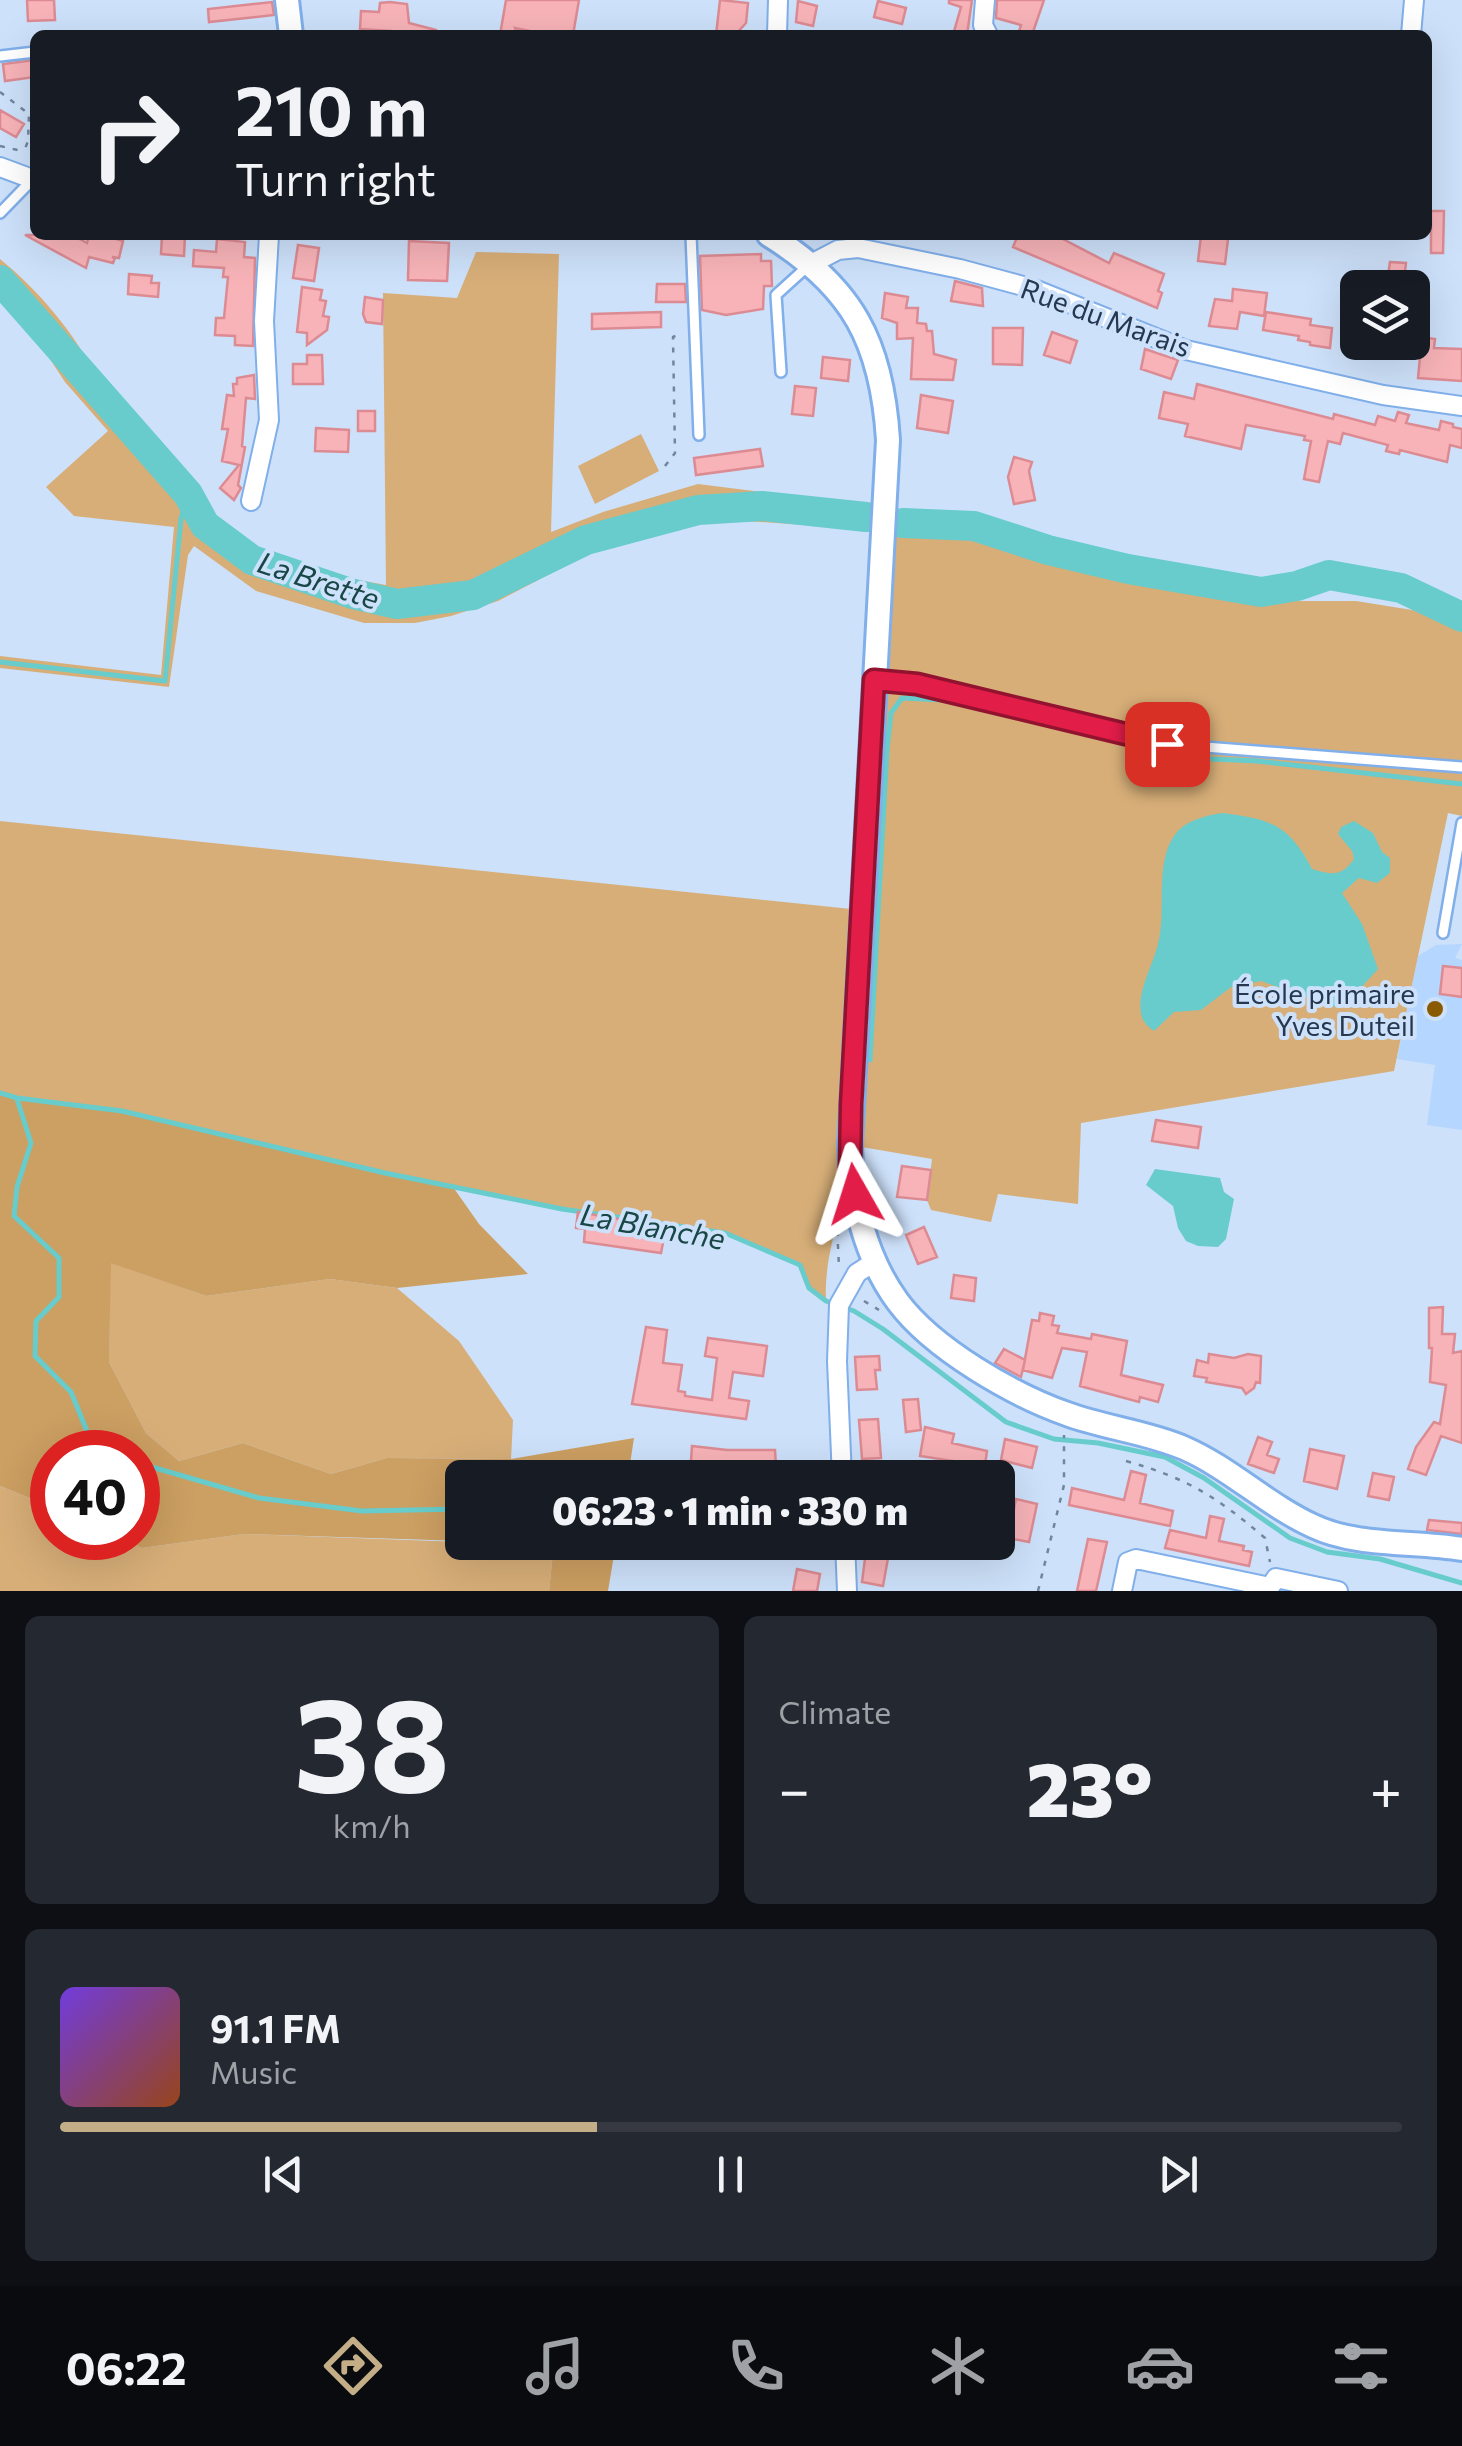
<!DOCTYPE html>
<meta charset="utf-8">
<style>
:root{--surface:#171b24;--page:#242831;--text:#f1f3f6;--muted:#9ea1a6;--line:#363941;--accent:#c3ae87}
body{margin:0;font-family:Commissioner,sans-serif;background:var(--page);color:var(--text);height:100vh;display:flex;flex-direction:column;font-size:38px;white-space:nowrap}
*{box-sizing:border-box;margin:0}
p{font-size:32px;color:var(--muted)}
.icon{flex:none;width:55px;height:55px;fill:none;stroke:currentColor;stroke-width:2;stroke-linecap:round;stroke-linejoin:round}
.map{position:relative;height:1591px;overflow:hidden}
.sheet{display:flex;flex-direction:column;gap:25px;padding:25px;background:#0d0f14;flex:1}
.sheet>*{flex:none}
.guide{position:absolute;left:30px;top:30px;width:1402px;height:210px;border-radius:15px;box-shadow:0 10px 40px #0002;background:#171b24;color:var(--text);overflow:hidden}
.buttons{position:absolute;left:1340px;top:270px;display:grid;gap:20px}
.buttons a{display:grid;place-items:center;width:90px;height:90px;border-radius:15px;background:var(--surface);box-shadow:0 10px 40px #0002;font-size:50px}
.speed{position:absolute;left:30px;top:1430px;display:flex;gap:20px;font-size:50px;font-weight:700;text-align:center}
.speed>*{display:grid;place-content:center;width:130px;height:130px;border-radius:50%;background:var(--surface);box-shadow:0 10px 40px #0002;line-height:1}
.speed .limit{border:15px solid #d22;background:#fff;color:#111}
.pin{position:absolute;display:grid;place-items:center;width:85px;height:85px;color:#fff;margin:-42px;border-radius:20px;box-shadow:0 5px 15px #0006}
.me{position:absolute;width:110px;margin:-55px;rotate:354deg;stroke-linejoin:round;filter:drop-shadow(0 0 8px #0008)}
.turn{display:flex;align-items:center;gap:35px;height:210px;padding:0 40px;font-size:45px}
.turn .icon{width:130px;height:130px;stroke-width:2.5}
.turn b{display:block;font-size:70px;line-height:85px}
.big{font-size:75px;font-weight:800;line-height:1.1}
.sheet .tile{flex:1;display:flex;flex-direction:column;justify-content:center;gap:15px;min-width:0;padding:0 35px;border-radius:15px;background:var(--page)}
.sheet .dial{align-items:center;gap:0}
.dial b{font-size:130px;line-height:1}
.song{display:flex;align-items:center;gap:30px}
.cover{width:120px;height:120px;border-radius:15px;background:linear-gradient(135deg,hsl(260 70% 55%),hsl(20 70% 35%))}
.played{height:10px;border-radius:5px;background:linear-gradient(90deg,var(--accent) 40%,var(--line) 40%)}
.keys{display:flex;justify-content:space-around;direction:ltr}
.heat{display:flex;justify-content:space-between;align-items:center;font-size:55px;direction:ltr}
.sheet .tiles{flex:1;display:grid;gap:25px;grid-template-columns:1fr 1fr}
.tile:last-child{grid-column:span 2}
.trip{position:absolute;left:445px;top:1460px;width:570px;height:100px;border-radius:15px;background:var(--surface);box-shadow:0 10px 40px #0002;font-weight:800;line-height:100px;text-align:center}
.dock{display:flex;height:160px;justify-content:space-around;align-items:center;background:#090b0e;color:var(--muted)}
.dock .icon{width:70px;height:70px}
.dock .selected{color:var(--accent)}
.dock b{font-size:45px;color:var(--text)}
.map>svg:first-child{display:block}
.built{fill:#b5d6fe}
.green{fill:#d7ae78}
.forest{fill:#cc9f62}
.water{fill:#67cccb}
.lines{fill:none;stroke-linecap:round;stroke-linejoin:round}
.stream{stroke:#67cccb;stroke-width:5}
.river{stroke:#67cccb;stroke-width:30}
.building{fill:#f7b3b8;stroke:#dd8b93;stroke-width:2.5}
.service-casing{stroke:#80afea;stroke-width:14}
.minor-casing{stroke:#80afea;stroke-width:22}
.tertiary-casing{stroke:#80afea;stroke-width:28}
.path{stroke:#72859e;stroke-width:2.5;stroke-dasharray:5 8;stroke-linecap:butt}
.service{stroke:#fff;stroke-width:9}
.minor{stroke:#fff;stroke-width:18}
.tertiary{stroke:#fff;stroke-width:22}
.route-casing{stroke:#92132f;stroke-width:25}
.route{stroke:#e11d48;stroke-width:18}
.poi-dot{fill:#8a5a00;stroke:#cde1fa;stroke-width:4}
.labels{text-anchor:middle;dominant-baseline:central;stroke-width:8;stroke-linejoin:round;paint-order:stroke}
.street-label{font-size:28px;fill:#253850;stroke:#cde1fa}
.poi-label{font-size:28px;fill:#253850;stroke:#cde1fa;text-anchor:end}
.water-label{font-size:30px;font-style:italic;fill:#194747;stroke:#cde1fa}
</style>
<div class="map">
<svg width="1462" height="1591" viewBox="0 0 1462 1591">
<rect width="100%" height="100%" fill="#cde1fa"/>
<!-- built -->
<path class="built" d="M 1462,944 L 1455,958 L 1462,960 L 1462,1130 L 1427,1125 L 1435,1065 L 1397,1059 L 1418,956 L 1436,945 Z"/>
<!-- green -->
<path class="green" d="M 476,252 L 559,254 L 551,532 L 603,512 L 698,484 L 866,505 L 862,529 L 705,518 L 596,550 L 498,601 L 451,616 L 415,623 L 364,623 L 256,591 L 194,546 L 188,555 L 169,687 L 0,668 L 0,656 L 161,675 L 174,527 L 74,516 L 46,487 L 108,431 L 65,382 L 44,350 L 0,293 L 0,259 C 38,290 74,332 96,376 L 206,509 L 240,539 L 276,556 L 342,577 L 386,585 L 383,293 L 457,298 Z
M 641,434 L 659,471 L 595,504 L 578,466 Z
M 883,535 L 986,541 L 1134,584 L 1265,601 L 1356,601 L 1462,618 L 1462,816 L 1448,813 L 1394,1071 L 1081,1123 L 1078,1204 L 998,1194 L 991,1222 L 931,1210 L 927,1200 L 932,1159 L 850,1145 C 850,1199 823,1247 826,1301 L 809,1288 L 800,1265 L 725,1233 L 570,1211 L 385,1173 L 123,1111 L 17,1098 L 0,1093 L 0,821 L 861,910 Z
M 110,1262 L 206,1296 L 330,1279 L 397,1288 L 459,1341 L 513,1420 L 511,1459 L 387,1458 L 331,1474 L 243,1443 L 179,1461 L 146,1433 L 109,1362 Z
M 0,1486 L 52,1507 L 52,1538 L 120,1538 L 142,1548 L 244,1534 L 462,1542 L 554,1543 L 549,1591 L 0,1591 Z"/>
<!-- forest -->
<path class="forest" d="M 0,1093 L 17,1098 L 122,1111 L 453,1187 L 479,1224 L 528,1274 L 397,1288 L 330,1279 L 206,1296 L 111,1263 L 109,1362 L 146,1433 L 179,1461 L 243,1443 L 331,1474 L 387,1458 L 511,1459 L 634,1438 L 628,1477 L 462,1478 L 462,1541 L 244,1534 L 142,1548 L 120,1538 L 138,1538 L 138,1452 L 52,1452 L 52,1507 L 0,1486 Z
M 554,1543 L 616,1543 L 608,1591 L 549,1591 Z"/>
<!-- water -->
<path class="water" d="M 1222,813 C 1271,819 1289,825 1312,869 C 1333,875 1341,877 1354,859 L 1352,851 L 1338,834 L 1341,827 L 1354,821 L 1373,833 L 1382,852 L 1390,858 L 1390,873 L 1377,883 L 1359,878 L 1342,893 L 1362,924 L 1378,969 L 1345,1005 L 1334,1007 L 1261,981 L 1231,987 L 1201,1010 L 1174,1012 L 1154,1031 C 1147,1026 1142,1021 1141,1013 C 1137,991 1153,965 1158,944 C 1167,910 1154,866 1174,836 C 1185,820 1205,816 1222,813 Z
M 1155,1169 L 1220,1178 L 1224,1192 L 1234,1199 L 1226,1239 L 1218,1247 L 1198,1246 L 1186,1241 L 1178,1228 L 1173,1206 L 1146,1185 Z"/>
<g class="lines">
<!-- stream -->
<path class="stream" d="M 0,662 L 165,681 L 181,519 L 188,494
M 870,1060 L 887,749 L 891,713 L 902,698 L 944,700 L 1190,758 L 1257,761 L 1462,784
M 0,1093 L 17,1098 L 122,1111 L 385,1173 L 562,1209 L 725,1233 L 800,1265 L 809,1288 L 826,1301 L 854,1311 L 883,1329 L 1006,1422 L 1054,1439 L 1098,1443 L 1165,1457 L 1204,1478 L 1290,1538 L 1327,1552 L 1380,1559 L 1462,1583
M 17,1099 L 31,1143 L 17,1187 L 14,1216 L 59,1258 L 59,1297 L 36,1321 L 35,1356 L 71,1392 L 91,1441 L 105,1452
M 138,1463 L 259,1498 L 362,1511 L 462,1509"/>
<!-- river -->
<path class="river" d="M 0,280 L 188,494 L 205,525 L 252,560 L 353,594 L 397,604 L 473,595 L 586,540 L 698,510 L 762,506 L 866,517
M 903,523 L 974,526 L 1048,550 L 1128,569 L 1261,592 L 1297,586 L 1329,575 L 1401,588 L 1462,617"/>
</g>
<!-- building -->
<path class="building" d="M 27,0 L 54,0 L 55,20 L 28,21 Z
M 506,0 L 579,0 L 573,35 L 548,35 L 515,28 L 517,35 L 500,35 Z
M 720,0 L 748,3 L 746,23 L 735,35 L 716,35 Z
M 949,0 L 972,0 L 967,35 L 953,35 L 961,7 L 949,3 Z
M 997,0 L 1044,0 L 1032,35 L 1018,35 L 1021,25 L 996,18 Z
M 798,1 L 817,6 L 813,26 L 796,22 Z
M 878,1 L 906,8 L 902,24 L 874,17 Z
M 272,2 L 274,15 L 209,22 L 208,9 Z
M 390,2 L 407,4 L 409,23 L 436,30 L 436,35 L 390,35 L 391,31 L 360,29 L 361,11 L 379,12 L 380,3 Z
M 35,60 L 35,77 L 5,81 L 3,64 Z
M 0,110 L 24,124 L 16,137 L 0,128 Z
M 1431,211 L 1444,211 L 1443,253 L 1431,253 Z
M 25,235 L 72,235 L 87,243 L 89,235 L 117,235 L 116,239 L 123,241 L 119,258 L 112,257 L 115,258 L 113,263 L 89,257 L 86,268 Z
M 162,235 L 185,235 L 184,256 L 161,254 Z
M 1018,235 L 1055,235 L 1109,263 L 1114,253 L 1164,274 L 1158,291 L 1162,293 L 1157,308 L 1013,247 Z
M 1201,236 L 1228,239 L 1225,264 L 1198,261 Z
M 217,239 L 245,242 L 244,257 L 255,258 L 253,346 L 235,345 L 235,336 L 215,335 L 216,318 L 224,318 L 228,277 L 223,277 L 224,268 L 193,266 L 194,250 L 216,252 Z
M 409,241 L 449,243 L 447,281 L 408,280 Z
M 298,245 L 319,248 L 314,281 L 293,278 Z
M 761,254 L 761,261 L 771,261 L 772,286 L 764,286 L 763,309 L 726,315 L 702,310 L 700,256 Z
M 1390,262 L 1406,263 L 1403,288 L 1386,288 Z
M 129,274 L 152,276 L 151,283 L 159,283 L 158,297 L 128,294 Z
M 955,281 L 982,288 L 983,306 L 951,301 Z
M 657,284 L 685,284 L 686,302 L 656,302 Z
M 302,287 L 322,290 L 320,300 L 326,301 L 323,316 L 329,317 L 327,330 L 307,345 L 307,333 L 297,332 Z
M 1233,289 L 1267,293 L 1264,316 L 1240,312 L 1237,329 L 1209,326 L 1215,299 L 1232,301 Z
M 885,293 L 908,297 L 906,308 L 918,308 L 917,323 L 926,324 L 927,331 L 932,331 L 934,354 L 956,360 L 953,380 L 911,379 L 913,338 L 897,339 L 897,323 L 882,318 Z
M 365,297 L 383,300 L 382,324 L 366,322 L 363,314 Z
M 661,312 L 661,327 L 592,329 L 592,314 Z
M 1266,312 L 1311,319 L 1310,325 L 1332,328 L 1330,348 L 1310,345 L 1310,342 L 1298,340 L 1299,336 L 1263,330 Z
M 993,328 L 1023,328 L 1022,365 L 993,364 Z
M 1052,332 L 1077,341 L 1070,363 L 1044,355 Z
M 1422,337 L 1435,339 L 1434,348 L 1462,349 L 1462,381 L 1418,378 Z
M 1347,342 L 1387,342 L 1385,357 L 1346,349 Z
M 1145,349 L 1178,360 L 1171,379 L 1141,369 Z
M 307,355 L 322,355 L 323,384 L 293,384 L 293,364 L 307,364 Z
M 823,357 L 850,360 L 848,381 L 821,378 Z
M 254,375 L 255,399 L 246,398 L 242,446 L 245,447 L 238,485 L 241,488 L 234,500 L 220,488 L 239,465 L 222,461 L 228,429 L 222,429 L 227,395 L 234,396 L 233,384 L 237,384 L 237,378 Z
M 1197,384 L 1333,419 L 1334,414 L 1375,425 L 1378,416 L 1395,421 L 1398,412 L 1409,415 L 1406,423 L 1410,424 L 1439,430 L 1441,421 L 1453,424 L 1453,427 L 1462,429 L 1462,448 L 1450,445 L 1447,462 L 1400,450 L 1399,454 L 1386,451 L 1388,445 L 1343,433 L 1340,444 L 1328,441 L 1319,482 L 1304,479 L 1311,441 L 1304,440 L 1305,436 L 1246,425 L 1241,449 L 1185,436 L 1188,424 L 1159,418 L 1164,392 L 1194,399 Z
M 795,386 L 816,388 L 813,416 L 792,414 Z
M 921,395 L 953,401 L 948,433 L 917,428 Z
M 358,411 L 375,411 L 375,431 L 358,431 Z
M 316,428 L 349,430 L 348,452 L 315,451 Z
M 760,449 L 763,466 L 696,475 L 694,458 Z
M 1014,457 L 1032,462 L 1029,471 L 1035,500 L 1014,504 L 1008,477 Z
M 1443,966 L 1462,968 L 1462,997 L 1440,994 Z
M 1156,1120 L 1201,1127 L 1198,1148 L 1152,1141 Z
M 902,1166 L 931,1170 L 927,1200 L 897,1197 Z
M 578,1212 L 666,1227 L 661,1253 L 584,1242 L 585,1229 L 576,1228 Z
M 924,1227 L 937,1257 L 918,1264 L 906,1235 Z
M 954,1275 L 976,1278 L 974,1301 L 951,1298 Z
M 1443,1307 L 1442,1334 L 1455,1334 L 1453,1353 L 1462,1351 L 1462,1443 L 1441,1436 L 1426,1475 L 1408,1469 L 1416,1447 L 1434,1422 L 1440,1424 L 1446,1385 L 1430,1382 L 1432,1348 L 1429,1348 L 1429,1308 Z
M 1040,1313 L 1054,1316 L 1052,1325 L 1059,1326 L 1057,1333 L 1091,1339 L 1092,1334 L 1127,1341 L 1121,1375 L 1163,1385 L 1158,1402 L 1140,1397 L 1139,1402 L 1080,1386 L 1087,1352 L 1062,1348 L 1052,1378 L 1023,1370 L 1032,1320 L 1039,1321 Z
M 646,1327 L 667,1330 L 663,1363 L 682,1365 L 678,1391 L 685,1392 L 685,1396 L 712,1400 L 717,1358 L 705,1356 L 708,1338 L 767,1346 L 763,1376 L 733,1372 L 729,1398 L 749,1401 L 746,1419 L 632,1404 Z
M 1004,1349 L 1025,1360 L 1021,1377 L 995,1363 Z
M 1209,1354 L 1234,1358 L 1248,1354 L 1261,1356 L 1260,1383 L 1256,1382 L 1254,1388 L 1246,1394 L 1242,1388 L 1206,1382 L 1207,1378 L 1194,1376 L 1197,1360 L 1208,1363 Z
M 879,1356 L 880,1370 L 875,1370 L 877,1389 L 857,1390 L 855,1357 Z
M 918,1399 L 921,1430 L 906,1432 L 903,1400 Z
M 878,1419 L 881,1458 L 862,1459 L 859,1420 Z
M 925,1427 L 954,1434 L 952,1443 L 987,1451 L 984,1472 L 952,1466 L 953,1461 L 920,1456 Z
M 1258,1437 L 1272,1442 L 1267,1455 L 1279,1459 L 1274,1473 L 1248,1464 Z
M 1005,1439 L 1037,1447 L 1032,1468 L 1001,1460 Z
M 692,1446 L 727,1450 L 775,1450 L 776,1467 L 724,1467 L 691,1461 Z
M 1310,1449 L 1344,1456 L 1337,1489 L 1304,1481 Z
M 1131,1471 L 1146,1475 L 1140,1503 L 1173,1511 L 1170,1526 L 1069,1505 L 1072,1488 L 1124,1500 Z
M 1373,1473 L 1394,1477 L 1389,1500 L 1368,1496 Z
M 1016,1499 L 1037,1504 L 1029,1542 L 1008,1538 Z
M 1210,1516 L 1224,1519 L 1219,1541 L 1244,1546 L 1243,1550 L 1252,1552 L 1249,1566 L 1165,1548 L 1170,1530 L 1206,1538 Z
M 1429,1520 L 1462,1523 L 1462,1534 L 1427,1530 Z
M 1088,1539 L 1107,1542 L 1105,1551 L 1096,1591 L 1077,1591 Z
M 867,1543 L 890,1547 L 883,1586 L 862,1582 Z
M 797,1569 L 820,1574 L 817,1591 L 793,1591 Z"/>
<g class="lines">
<defs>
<path id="service" d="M 0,56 L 35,52
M 0,213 L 33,179
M 691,235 L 699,435
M 781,372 L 776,295 L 809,265
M 878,681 L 917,684 L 1167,744 L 1462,767
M 1443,933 L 1462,823"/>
<path id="minor" d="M 985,0 L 983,25 L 988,35
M 777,35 L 778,0
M 1411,35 L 1414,0
M 0,167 L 35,180
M 811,264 L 838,250 L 858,248 L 960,269 L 1034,289 L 1186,350 L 1383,395 L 1462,406
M 251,501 L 269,420 L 264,321 L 269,235
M 842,1478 L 837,1361 L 839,1305 L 857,1273 L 876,1261
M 845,1542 L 847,1591
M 1270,1587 L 1276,1578 L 1338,1591
M 1122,1591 L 1128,1562 L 1136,1559 L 1270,1587"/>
<path id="tertiary" d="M 287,0 L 291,35
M 769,235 C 853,287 882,343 888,440 L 850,1145 C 851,1199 866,1259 898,1302 C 933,1349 1013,1395 1067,1414 C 1105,1428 1147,1432 1184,1448 C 1230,1468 1267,1505 1313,1526 C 1357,1547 1414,1541 1462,1549"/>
</defs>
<!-- service casing -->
<use href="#service" class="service-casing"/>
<!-- minor casing -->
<use href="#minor" class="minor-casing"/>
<!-- tertiary casing -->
<use href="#tertiary" class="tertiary-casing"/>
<!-- path -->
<path class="path" d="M 0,92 L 29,114 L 28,141 L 23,154
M 0,146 L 22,151
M 665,466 L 675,453 L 673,337 L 680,334
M 836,1205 L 839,1267
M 864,1301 L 879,1310
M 1126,1461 C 1187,1478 1217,1497 1265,1538 L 1270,1562
M 1038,1591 L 1064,1485 L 1064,1435"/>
<!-- service -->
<use href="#service" class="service"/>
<!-- minor -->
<use href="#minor" class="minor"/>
<!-- tertiary -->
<use href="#tertiary" class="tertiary"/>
</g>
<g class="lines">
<defs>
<path id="route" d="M 855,1194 L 850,1168 L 851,1105 L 874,680 L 917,684 L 1167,744"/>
</defs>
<!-- route casing -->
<use href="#route" class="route-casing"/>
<!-- route -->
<use href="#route" class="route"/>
</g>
<!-- markers -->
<circle class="poi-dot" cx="1435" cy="1009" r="10"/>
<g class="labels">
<!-- street labels -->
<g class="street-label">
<text transform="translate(1106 317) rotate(20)">Rue du Marais</text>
</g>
<!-- poi labels -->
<g class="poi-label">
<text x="1415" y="993">École primaire<tspan x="1415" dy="32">Yves Duteil</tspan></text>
</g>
<!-- water labels -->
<g class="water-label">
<text transform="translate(319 579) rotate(18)">La Brette</text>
<text transform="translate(653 1225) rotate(10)">La Blanche</text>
</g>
</g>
</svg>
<div class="buttons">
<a><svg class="icon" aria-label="layers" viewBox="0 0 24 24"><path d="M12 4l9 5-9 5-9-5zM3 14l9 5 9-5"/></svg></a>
</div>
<div class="speed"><div class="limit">40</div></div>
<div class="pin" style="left:1167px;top:744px;background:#d93025"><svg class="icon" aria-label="arrive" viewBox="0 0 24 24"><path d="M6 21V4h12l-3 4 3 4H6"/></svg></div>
<svg class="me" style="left:855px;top:1194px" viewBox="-20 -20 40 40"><path d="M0-17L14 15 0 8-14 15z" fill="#e11d48" stroke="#fff" stroke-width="4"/></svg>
<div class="trip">06:23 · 1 min · 330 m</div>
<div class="guide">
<div class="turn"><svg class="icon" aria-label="right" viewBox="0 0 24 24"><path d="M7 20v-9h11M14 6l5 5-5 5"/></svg><div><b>210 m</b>Turn right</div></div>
</div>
</div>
<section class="sheet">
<div class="tiles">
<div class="tile dial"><b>38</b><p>km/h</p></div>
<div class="tile"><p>Climate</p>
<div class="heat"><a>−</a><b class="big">23°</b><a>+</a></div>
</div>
<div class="tile">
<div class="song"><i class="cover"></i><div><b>91.1 FM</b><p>Music</p></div></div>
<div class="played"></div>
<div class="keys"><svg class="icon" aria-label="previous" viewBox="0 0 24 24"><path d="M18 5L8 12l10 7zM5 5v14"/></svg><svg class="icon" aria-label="pause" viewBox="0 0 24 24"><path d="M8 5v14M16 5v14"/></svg><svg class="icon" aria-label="next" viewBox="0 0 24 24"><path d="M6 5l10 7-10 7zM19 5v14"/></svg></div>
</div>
</div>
</section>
<nav class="dock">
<b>06:22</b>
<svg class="icon selected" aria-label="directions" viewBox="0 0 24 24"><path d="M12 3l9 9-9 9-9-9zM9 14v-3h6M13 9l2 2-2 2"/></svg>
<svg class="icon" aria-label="music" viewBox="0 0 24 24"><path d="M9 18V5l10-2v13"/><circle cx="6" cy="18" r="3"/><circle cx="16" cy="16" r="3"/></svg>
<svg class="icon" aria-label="phone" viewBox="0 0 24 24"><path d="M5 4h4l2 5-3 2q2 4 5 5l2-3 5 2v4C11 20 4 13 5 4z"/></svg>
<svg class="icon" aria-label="climate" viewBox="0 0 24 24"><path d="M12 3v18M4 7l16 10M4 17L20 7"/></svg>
<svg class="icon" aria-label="car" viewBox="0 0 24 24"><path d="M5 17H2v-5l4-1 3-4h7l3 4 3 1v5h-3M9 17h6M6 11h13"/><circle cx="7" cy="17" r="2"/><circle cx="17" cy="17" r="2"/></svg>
<svg class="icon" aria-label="filters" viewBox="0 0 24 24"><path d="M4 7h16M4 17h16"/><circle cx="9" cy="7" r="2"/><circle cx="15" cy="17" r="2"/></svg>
</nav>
